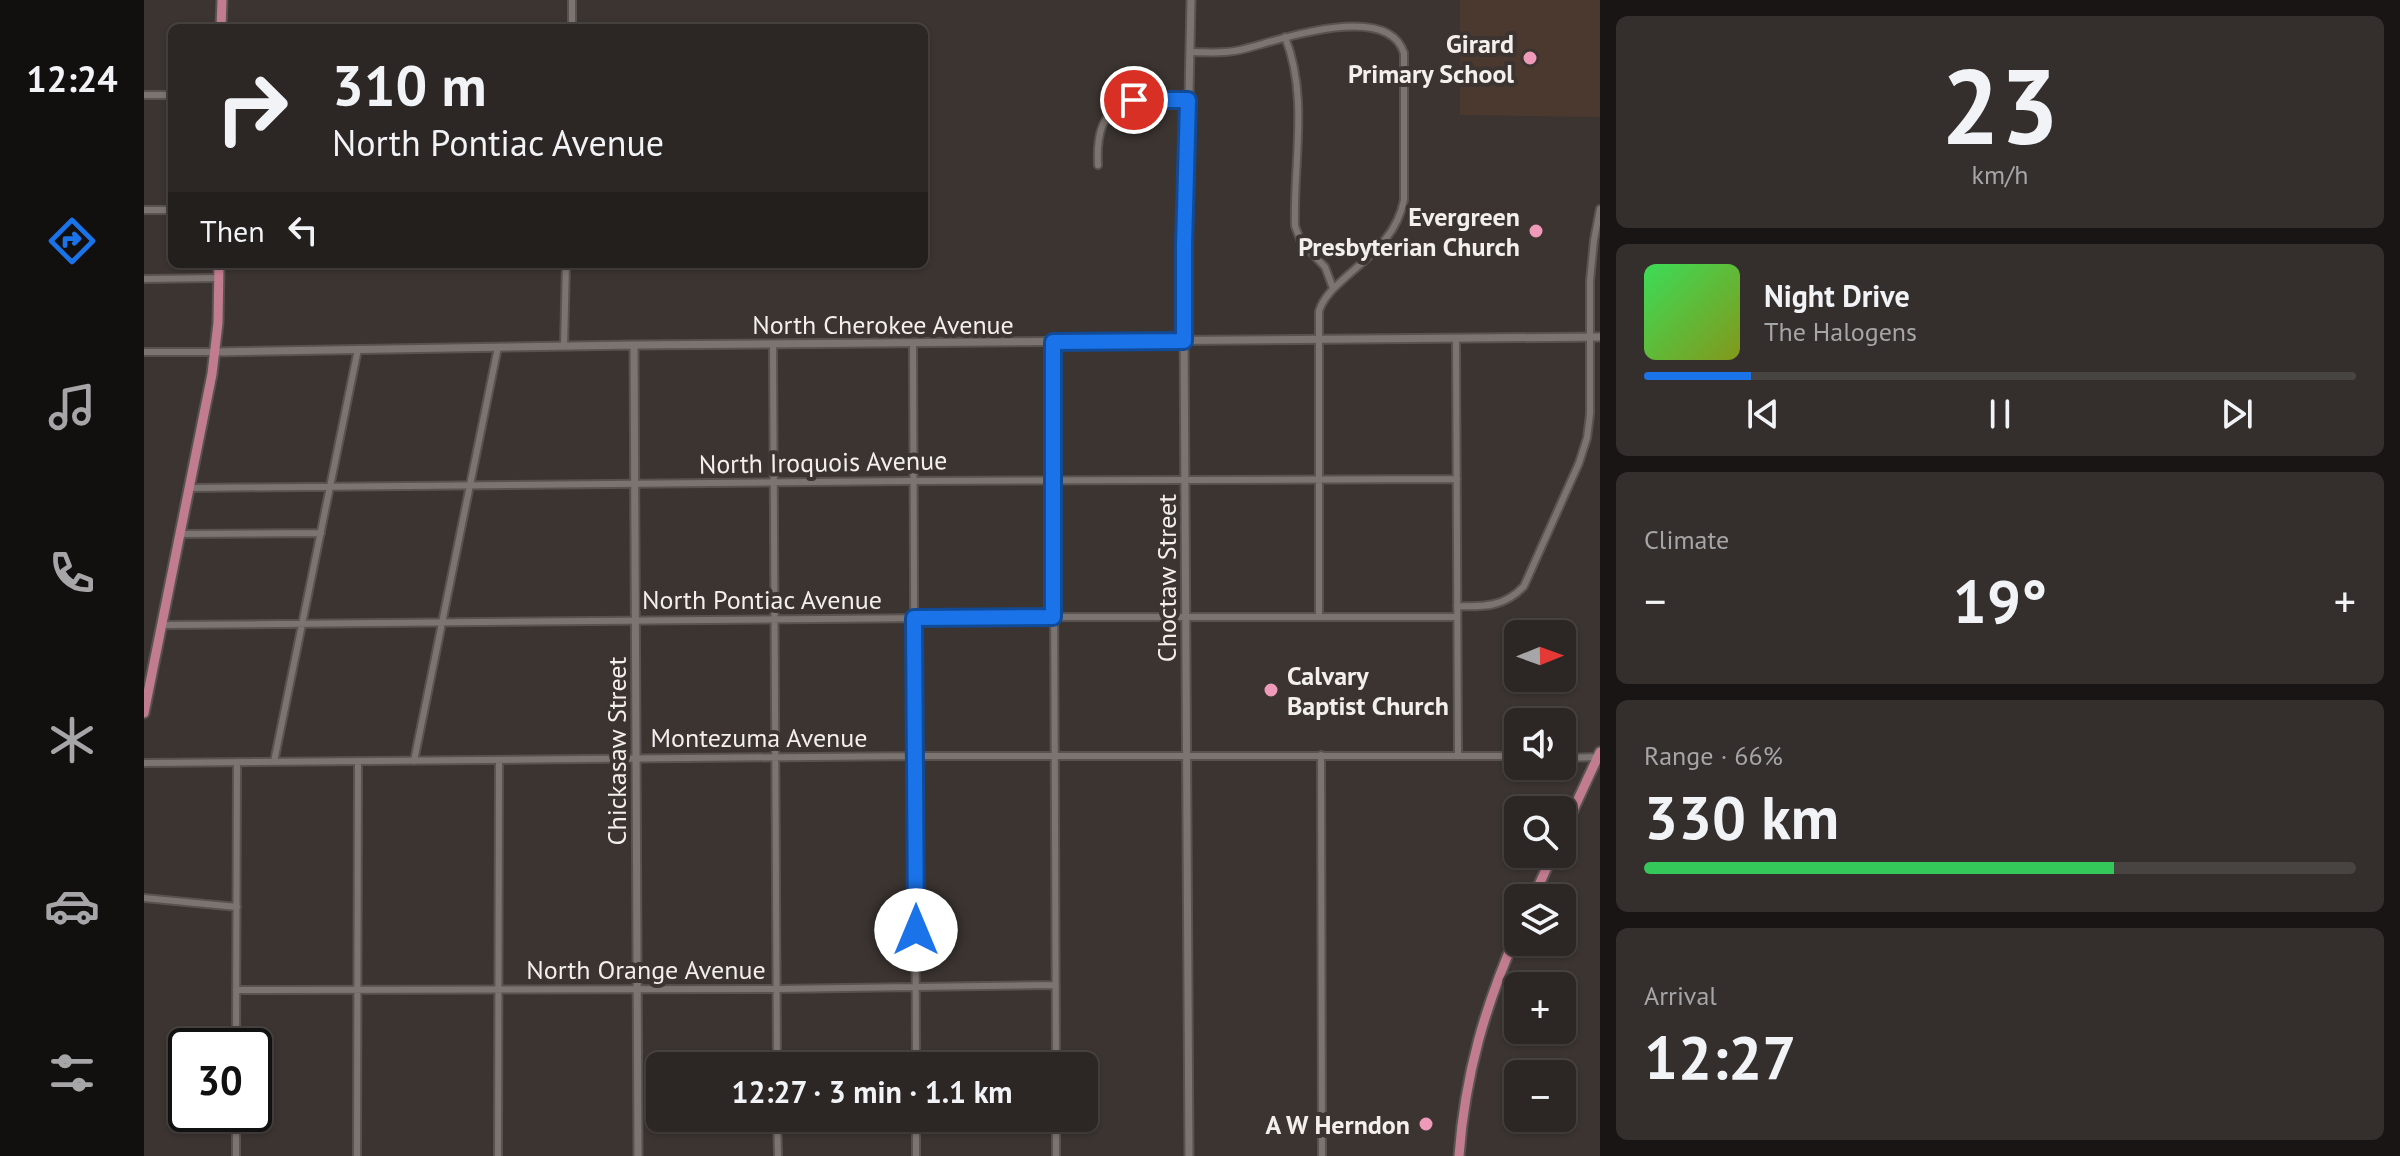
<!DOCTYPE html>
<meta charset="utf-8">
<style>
:root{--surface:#2c2725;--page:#342f2d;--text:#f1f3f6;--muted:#a6a5a7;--line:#484442;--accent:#1a73e8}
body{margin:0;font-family:"PT Sans",sans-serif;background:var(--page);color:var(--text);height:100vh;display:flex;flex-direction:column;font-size:30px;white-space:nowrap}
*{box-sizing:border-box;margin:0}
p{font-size:26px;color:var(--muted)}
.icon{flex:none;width:44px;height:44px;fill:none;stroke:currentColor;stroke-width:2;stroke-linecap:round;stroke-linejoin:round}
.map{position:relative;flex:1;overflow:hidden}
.sheet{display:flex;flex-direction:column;gap:16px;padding:16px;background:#181514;width:800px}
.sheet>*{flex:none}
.guide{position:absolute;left:24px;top:24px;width:760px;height:244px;border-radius:12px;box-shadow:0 2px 6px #0004,0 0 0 2px var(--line);background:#2c2725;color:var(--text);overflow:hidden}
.needle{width:52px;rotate:89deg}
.controls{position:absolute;left:1360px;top:620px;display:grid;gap:16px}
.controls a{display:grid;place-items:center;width:72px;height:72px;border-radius:12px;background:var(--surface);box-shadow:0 2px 6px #0004,0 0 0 2px var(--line);font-size:40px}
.speed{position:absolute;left:24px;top:1028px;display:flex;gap:16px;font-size:40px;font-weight:700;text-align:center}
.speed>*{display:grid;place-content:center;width:104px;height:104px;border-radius:50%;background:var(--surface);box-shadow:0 2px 6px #0004,0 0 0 2px var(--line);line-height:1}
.speed .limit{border:4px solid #111;border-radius:12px;background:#fff;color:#111}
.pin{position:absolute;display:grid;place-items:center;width:68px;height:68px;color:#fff;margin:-34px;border:4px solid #fff;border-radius:50%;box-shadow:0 2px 8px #0007}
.me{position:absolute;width:88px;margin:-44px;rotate:0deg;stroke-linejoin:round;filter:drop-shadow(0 0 6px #0008)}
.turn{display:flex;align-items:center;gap:28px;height:168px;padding:0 32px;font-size:36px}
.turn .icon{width:104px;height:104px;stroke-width:2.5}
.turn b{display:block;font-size:56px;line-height:68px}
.then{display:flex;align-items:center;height:76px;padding:0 32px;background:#0003;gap:16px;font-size:30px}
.big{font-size:60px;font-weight:700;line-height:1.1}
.sheet .card{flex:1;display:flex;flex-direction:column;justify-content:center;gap:12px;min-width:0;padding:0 28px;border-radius:12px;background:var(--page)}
.sheet .dial{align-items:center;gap:0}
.dial b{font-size:104px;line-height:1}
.song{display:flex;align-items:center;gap:24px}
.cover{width:96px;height:96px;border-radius:12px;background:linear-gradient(135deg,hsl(130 70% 55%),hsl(70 70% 35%))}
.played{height:8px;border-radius:4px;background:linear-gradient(90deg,var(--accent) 15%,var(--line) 15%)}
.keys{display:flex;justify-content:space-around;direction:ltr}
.heat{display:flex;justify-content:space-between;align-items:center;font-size:44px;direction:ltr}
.charge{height:12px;border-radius:6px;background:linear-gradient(90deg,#34c759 66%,var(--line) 0)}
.trip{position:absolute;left:502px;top:1052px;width:452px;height:80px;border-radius:12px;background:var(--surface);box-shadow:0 2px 6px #0004,0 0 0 2px var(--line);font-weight:700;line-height:80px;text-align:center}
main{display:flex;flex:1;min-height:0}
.dock{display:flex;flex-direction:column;width:144px;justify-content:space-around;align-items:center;background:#12100f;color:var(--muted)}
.dock .icon{width:56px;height:56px}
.dock .current{color:var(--accent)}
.dock b{font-size:36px;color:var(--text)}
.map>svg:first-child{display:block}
.education{fill:#4b3930}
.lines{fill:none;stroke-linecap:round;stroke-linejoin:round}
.minor-casing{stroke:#585350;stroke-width:10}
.tertiary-casing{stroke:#585350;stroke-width:11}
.primary-casing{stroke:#585350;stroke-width:13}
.minor{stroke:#7c7470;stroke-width:6}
.tertiary{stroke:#7c7470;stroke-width:7}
.primary{stroke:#c27c8f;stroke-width:9}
.route-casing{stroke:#114b97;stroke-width:20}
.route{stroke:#1a73e8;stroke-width:14}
.poi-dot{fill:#ef9ab8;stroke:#3b3431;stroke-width:3}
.labels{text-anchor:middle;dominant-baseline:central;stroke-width:8;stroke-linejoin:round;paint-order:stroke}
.poi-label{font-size:26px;font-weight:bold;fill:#f3efed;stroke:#3b3431;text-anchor:end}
.street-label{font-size:26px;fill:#f3efed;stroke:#3b3431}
</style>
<main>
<nav class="dock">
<b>12:24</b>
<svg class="icon current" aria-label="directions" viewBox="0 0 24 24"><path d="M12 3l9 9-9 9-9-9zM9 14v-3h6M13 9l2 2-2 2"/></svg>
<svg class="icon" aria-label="music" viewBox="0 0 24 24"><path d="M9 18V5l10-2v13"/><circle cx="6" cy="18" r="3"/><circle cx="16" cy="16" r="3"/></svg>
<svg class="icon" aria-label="phone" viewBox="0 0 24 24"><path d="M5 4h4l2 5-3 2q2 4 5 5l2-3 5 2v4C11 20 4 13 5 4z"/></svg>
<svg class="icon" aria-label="climate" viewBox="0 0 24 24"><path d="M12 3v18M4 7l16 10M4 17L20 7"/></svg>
<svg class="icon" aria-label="car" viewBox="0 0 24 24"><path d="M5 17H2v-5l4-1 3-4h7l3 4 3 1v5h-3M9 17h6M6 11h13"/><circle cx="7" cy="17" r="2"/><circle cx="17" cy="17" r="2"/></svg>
<svg class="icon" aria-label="filters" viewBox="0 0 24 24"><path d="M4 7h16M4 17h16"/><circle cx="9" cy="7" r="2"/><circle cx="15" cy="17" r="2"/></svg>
</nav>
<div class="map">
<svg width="1456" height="1156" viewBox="0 0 1456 1156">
<rect width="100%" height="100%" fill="#3b3431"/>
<!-- education -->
<path class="education" d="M 1316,0 L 1456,0 L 1456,117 L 1316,115 Z"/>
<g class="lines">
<defs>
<path id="minor" d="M 428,28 L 428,0
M 1141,37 C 1165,97 1149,163 1151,226 L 1157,242 L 1181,267 L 1189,288
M 1046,52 C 1062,52 1079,54 1096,50 C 1134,41 1243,0 1260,53 L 1260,200 C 1253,235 1229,253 1203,276 C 1191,287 1180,296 1175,311 L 1175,617
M 0,95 L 28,95
M 954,165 C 950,94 990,99 1044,100
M 0,210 L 28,210
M 0,279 L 75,278
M 1312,339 L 1314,755
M 909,342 L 912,1066
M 769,343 L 772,1066
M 629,345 L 633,1066
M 420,346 L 422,264
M 0,352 L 71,352
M 46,488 L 764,481 L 1313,479
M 36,534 L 177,533
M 1313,606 C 1339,607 1361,607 1380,586 L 1435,463 L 1443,438 L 1446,414 L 1446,281 L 1450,240 L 1456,209
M 18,625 L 902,617 L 1313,617
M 1177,755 L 1178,1156
M 1418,758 L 1454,757
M 270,761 L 354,347
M 130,762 L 214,349
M 0,763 L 771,756 L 1374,756
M 0,898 L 93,907
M 92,990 L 633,989 L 911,985
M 92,1046 L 93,763
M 92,1114 L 92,1156
M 633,1118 L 634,1156
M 772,1118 L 772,1156
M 912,1118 L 912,1156
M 213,1156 L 214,761
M 354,1156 L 355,760"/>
<path id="tertiary" d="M 490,345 L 494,1156
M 71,352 L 490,345 L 1456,337
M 1045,1156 L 1040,334 L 1047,0"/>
<path id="primary" d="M 77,28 L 78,0
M 0,713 L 68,374 L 74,323 L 75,264
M 1418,834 L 1456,752
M 1389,898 L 1409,854
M 1315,1156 C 1321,1074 1341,1006 1374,931"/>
</defs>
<!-- minor casing -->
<use href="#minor" class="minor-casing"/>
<!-- tertiary casing -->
<use href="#tertiary" class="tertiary-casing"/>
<!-- primary casing -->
<use href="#primary" class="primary-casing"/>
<!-- minor -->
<use href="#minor" class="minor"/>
<!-- tertiary -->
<use href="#tertiary" class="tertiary"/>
<!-- primary -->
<use href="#primary" class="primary"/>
</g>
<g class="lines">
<defs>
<path id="route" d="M 772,930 L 770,618 L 909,617 L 909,342 L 1040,341 L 1040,246 L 1044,100 L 990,100"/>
</defs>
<!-- route casing -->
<use href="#route" class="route-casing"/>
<!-- route -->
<use href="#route" class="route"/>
</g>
<!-- markers -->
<g class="poi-dot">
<circle cx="1386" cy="58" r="8"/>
<circle cx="1392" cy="231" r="8"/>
<circle cx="1127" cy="690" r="8"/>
<circle cx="1282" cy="1124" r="8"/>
</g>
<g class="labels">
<!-- poi labels -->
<g class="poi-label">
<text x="1370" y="43">Girard<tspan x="1370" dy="30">Primary School</tspan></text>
<text x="1376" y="216">Evergreen<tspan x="1376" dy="30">Presbyterian Church</tspan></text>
<text x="1143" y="675" text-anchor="start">Calvary<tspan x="1143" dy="30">Baptist Church</tspan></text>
<text x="1266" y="1124">A W Herndon</text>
</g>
<!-- street labels -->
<g class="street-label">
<text x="739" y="324">North Cherokee Avenue</text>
<text transform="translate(679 462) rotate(-1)">North Iroquois Avenue</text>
<text transform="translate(1022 578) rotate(-90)">Choctaw Street</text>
<text x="618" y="599">North Pontiac Avenue</text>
<text x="615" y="737">Montezuma Avenue</text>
<text transform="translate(472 751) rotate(-90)">Chickasaw Street</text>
<text x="502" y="969">North Orange Avenue</text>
</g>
</g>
</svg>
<div class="controls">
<a><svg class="needle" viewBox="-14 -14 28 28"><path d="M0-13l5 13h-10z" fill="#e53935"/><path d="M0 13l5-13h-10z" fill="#a6a5a7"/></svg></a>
<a><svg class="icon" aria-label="sound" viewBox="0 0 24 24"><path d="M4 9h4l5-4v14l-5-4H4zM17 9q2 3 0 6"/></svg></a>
<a><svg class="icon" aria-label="search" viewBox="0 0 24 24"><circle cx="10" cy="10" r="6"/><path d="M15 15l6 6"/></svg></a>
<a><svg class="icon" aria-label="layers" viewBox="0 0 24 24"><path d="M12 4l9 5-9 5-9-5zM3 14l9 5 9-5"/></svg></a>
<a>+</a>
<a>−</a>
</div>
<div class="speed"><div class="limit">30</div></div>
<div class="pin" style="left:990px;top:100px;background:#d93025"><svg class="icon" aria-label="arrive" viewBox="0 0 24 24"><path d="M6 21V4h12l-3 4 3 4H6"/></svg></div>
<svg class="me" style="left:772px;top:930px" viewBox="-20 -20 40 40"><circle r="19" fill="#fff"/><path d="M0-13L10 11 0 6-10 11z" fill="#1a73e8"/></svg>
<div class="trip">12:27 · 3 min · 1.1 km</div>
<div class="guide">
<div class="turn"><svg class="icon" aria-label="right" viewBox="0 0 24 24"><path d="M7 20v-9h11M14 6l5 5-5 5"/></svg><div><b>310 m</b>North Pontiac Avenue</div></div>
<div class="then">Then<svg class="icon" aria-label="left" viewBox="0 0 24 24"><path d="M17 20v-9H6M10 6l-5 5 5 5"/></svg></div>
</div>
</div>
<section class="sheet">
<div class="card dial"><b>23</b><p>km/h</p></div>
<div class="card">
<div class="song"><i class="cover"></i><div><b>Night Drive</b><p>The Halogens</p></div></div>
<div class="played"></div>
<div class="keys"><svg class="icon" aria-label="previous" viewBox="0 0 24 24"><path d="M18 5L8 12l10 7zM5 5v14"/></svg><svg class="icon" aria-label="pause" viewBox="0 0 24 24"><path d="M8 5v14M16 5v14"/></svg><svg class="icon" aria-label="next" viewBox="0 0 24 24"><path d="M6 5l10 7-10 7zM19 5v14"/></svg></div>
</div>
<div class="card"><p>Climate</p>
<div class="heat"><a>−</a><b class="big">19°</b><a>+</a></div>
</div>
<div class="card"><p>Range · 66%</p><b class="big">330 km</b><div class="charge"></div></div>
<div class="card"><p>Arrival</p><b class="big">12:27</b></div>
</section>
</main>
